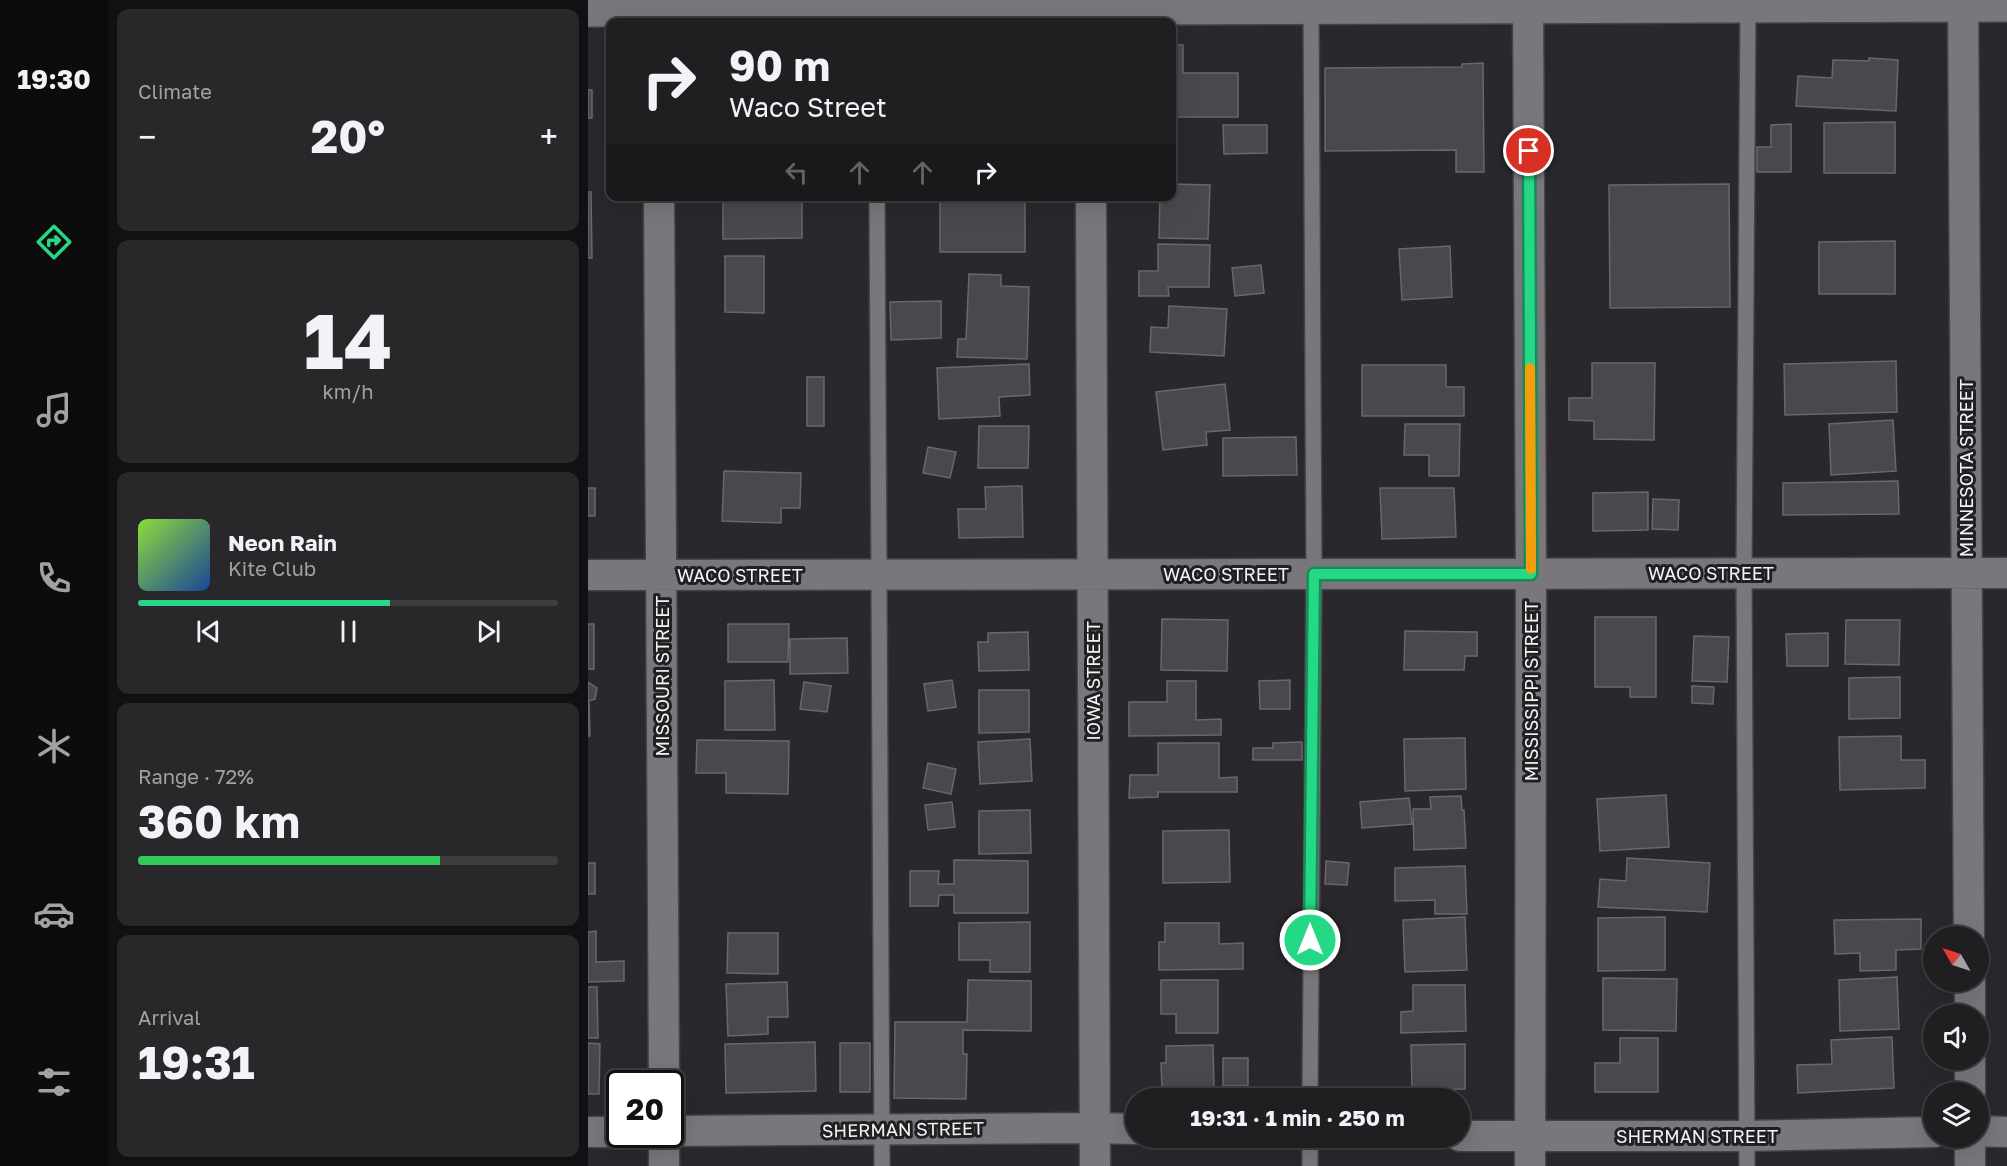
<!DOCTYPE html>
<meta charset="utf-8">
<style>
:root{--surface:#201e21;--page:#28272a;--text:#f1f3f6;--muted:#a2a2a5;--line:#3d3c3f;--accent:#24d886}
body{margin:0;font-family:"Golos Text",sans-serif;background:var(--page);color:var(--text);height:100vh;display:flex;flex-direction:column;font-size:22px;white-space:nowrap}
*{box-sizing:border-box;margin:0}
p{font-size:20px;color:var(--muted)}
.icon{flex:none;width:33px;height:33px;fill:none;stroke:currentColor;stroke-width:2;stroke-linecap:round;stroke-linejoin:round}
.map{position:relative;flex:1;overflow:hidden}
.side{display:flex;flex-direction:column;gap:9px;padding:9px;background:#121012;width:480px}
.side>*{flex:none}
.top-card{position:absolute;left:18px;top:18px;width:570px;height:183px;border-radius:12px;box-shadow:0 6px 24px #0002,0 0 0 2px var(--line);background:#201e21;color:var(--text);overflow:hidden}
.needle{width:39px;rotate:309deg}
.buttons{position:absolute;left:1335px;top:926px;display:grid;gap:12px}
.buttons a{display:grid;place-items:center;width:66px;height:66px;border-radius:50%;background:var(--surface);box-shadow:0 6px 24px #0002,0 0 0 2px var(--line);font-size:30px}
.speed{position:absolute;left:18px;top:1070px;display:flex;gap:12px;font-size:30px;font-weight:700;text-align:center}
.speed>*{display:grid;place-content:center;width:78px;height:78px;border-radius:50%;background:var(--surface);box-shadow:0 6px 24px #0002,0 0 0 2px var(--line);line-height:1}
.speed .limit{border:3px solid #111;border-radius:9px;background:#fff;color:#111}
.pin{position:absolute;display:grid;place-items:center;width:51px;height:51px;color:#fff;margin:-26px;border:3px solid #fff;border-radius:50%;box-shadow:0 2px 6px #0007}
.me{position:absolute;width:66px;margin:-33px;rotate:0deg;stroke-linejoin:round;filter:drop-shadow(0 0 4px #0008)}
.turn{display:flex;align-items:center;gap:21px;height:126px;padding:0 24px;font-size:27px}
.turn .icon{width:78px;height:78px;stroke-width:2.5}
.turn b{display:block;font-size:42px;line-height:51px}
.lanes{display:flex;align-items:center;height:57px;padding:0 24px;background:#0003;justify-content:center;gap:30px;direction:ltr}
.lanes .off{opacity:.35}
.big{font-size:45px;font-weight:700;line-height:1.1}
.side .widget{flex:1;display:flex;flex-direction:column;justify-content:center;gap:9px;min-width:0;padding:0 21px;border-radius:12px;background:var(--page)}
.side .dial{align-items:center;gap:0}
.dial b{font-size:78px;line-height:1}
.song{display:flex;align-items:center;gap:18px}
.cover{width:72px;height:72px;border-radius:9px;background:linear-gradient(135deg,hsl(90 70% 55%),hsl(220 70% 35%))}
.played{height:6px;border-radius:3px;background:linear-gradient(90deg,var(--accent) 60%,var(--line) 60%)}
.keys{display:flex;justify-content:space-around;direction:ltr}
.heat{display:flex;justify-content:space-between;align-items:center;font-size:33px;direction:ltr}
.charge{height:9px;border-radius:4px;background:linear-gradient(90deg,#34c759 72%,var(--line) 0)}
.trip{position:absolute;left:537px;top:1088px;width:345px;height:60px;border-radius:30px;background:var(--surface);box-shadow:0 6px 24px #0002,0 0 0 2px var(--line);font-weight:700;line-height:60px;text-align:center}
main{display:flex;flex:1;min-height:0}
.dock{display:flex;flex-direction:column;width:108px;justify-content:space-around;align-items:center;background:#0d0c0d;color:var(--muted)}
.dock .icon{width:42px;height:42px}
.dock .current{color:var(--accent)}
.dock b{font-size:27px;color:var(--text)}
.map>svg:first-child{display:block}
.building{fill:#4a484c;stroke:#69676b;stroke-width:1.5}
.lines{fill:none;stroke-linecap:round;stroke-linejoin:round}
.service-casing{stroke:#444346;stroke-width:18}
.minor-casing{stroke:#444346;stroke-width:33}
.tertiary-casing{stroke:#444346;stroke-width:36}
.service{stroke:#79777b;stroke-width:15}
.minor{stroke:#79777b;stroke-width:30}
.tertiary{stroke:#79777b;stroke-width:33}
.route-casing{stroke:#178c57;stroke-width:15}
.route{stroke:#24d886;stroke-width:10}
.slow{stroke:#f59e0b;stroke-width:10}
.labels{text-anchor:middle;dominant-baseline:central;stroke-width:6;stroke-linejoin:round;paint-order:stroke}
.street-label{font-size:18px;fill:#f4f3f5;stroke:#201f22}
</style>
<main>
<nav class="dock">
<b>19:30</b>
<svg class="icon current" aria-label="directions" viewBox="0 0 24 24"><path d="M12 3l9 9-9 9-9-9zM9 14v-3h6M13 9l2 2-2 2"/></svg>
<svg class="icon" aria-label="music" viewBox="0 0 24 24"><path d="M9 18V5l10-2v13"/><circle cx="6" cy="18" r="3"/><circle cx="16" cy="16" r="3"/></svg>
<svg class="icon" aria-label="phone" viewBox="0 0 24 24"><path d="M5 4h4l2 5-3 2q2 4 5 5l2-3 5 2v4C11 20 4 13 5 4z"/></svg>
<svg class="icon" aria-label="climate" viewBox="0 0 24 24"><path d="M12 3v18M4 7l16 10M4 17L20 7"/></svg>
<svg class="icon" aria-label="car" viewBox="0 0 24 24"><path d="M5 17H2v-5l4-1 3-4h7l3 4 3 1v5h-3M9 17h6M6 11h13"/><circle cx="7" cy="17" r="2"/><circle cx="17" cy="17" r="2"/></svg>
<svg class="icon" aria-label="filters" viewBox="0 0 24 24"><path d="M4 7h16M4 17h16"/><circle cx="9" cy="7" r="2"/><circle cx="15" cy="17" r="2"/></svg>
</nav>
<section class="side">
<div class="widget"><p>Climate</p>
<div class="heat"><a>−</a><b class="big">20°</b><a>+</a></div>
</div>
<div class="widget dial"><b>14</b><p>km/h</p></div>
<div class="widget">
<div class="song"><i class="cover"></i><div><b>Neon Rain</b><p>Kite Club</p></div></div>
<div class="played"></div>
<div class="keys"><svg class="icon" aria-label="previous" viewBox="0 0 24 24"><path d="M18 5L8 12l10 7zM5 5v14"/></svg><svg class="icon" aria-label="pause" viewBox="0 0 24 24"><path d="M8 5v14M16 5v14"/></svg><svg class="icon" aria-label="next" viewBox="0 0 24 24"><path d="M6 5l10 7-10 7zM19 5v14"/></svg></div>
</div>
<div class="widget"><p>Range · 72%</p><b class="big">360 km</b><div class="charge"></div></div>
<div class="widget"><p>Arrival</p><b class="big">19:31</b></div>
</section>
<div class="map">
<svg width="1419" height="1166" viewBox="0 0 1419 1166">
<rect width="100%" height="100%" fill="#2a282c"/>
<!-- building -->
<path class="building" d="M 584,45 L 595,45 L 595,73 L 650,73 L 650,117 L 584,117 Z
M 1281,58 L 1310,60 L 1308,111 L 1208,106 L 1210,76 L 1244,78 L 1245,60 L 1281,61 Z
M 895,63 L 896,172 L 868,172 L 868,150 L 737,151 L 737,68 L 874,67 L 874,64 Z
M 0,90 L 4,90 L 4,118 L 0,118 Z
M 1307,122 L 1307,173 L 1236,173 L 1236,123 Z
M 1203,124 L 1203,172 L 1169,172 L 1169,147 L 1183,147 L 1183,125 Z
M 635,125 L 679,125 L 679,153 L 636,154 Z
M 584,184 L 622,185 L 620,239 L 571,238 L 572,196 L 584,196 Z
M 1141,184 L 1142,307 L 1022,308 L 1021,185 Z
M 0,192 L 3,192 L 4,258 L 0,258 Z
M 135,196 L 214,196 L 214,238 L 135,239 Z
M 352,196 L 437,196 L 437,252 L 352,252 Z
M 1307,241 L 1307,294 L 1231,294 L 1231,242 Z
M 570,244 L 622,245 L 621,287 L 580,287 L 581,296 L 551,296 L 551,271 L 570,271 Z
M 862,246 L 864,297 L 814,300 L 811,249 Z
M 137,256 L 176,256 L 176,313 L 137,312 Z
M 673,265 L 676,293 L 647,296 L 644,268 Z
M 381,274 L 413,275 L 413,286 L 441,287 L 439,359 L 369,357 L 370,339 L 378,339 Z
M 353,301 L 353,338 L 303,340 L 302,302 Z
M 581,306 L 639,309 L 636,356 L 562,352 L 563,327 L 580,328 Z
M 1308,361 L 1309,412 L 1197,415 L 1196,364 Z
M 1004,363 L 1067,363 L 1066,440 L 1006,439 L 1006,421 L 981,420 L 981,398 L 1004,398 Z
M 441,364 L 442,395 L 411,397 L 412,416 L 351,419 L 349,368 Z
M 774,365 L 858,365 L 858,387 L 876,387 L 876,416 L 774,416 Z
M 219,377 L 236,377 L 236,426 L 219,426 Z
M 637,384 L 642,430 L 618,432 L 619,445 L 575,450 L 568,392 Z
M 1305,420 L 1308,471 L 1243,475 L 1241,424 Z
M 817,424 L 872,424 L 871,476 L 841,476 L 841,455 L 816,455 Z
M 391,426 L 441,426 L 440,468 L 390,468 Z
M 708,437 L 709,475 L 635,476 L 635,438 Z
M 340,447 L 368,452 L 362,478 L 335,473 Z
M 136,471 L 213,473 L 212,508 L 193,508 L 193,523 L 134,521 Z
M 1310,481 L 1311,514 L 1195,515 L 1195,483 Z
M 434,486 L 435,537 L 371,538 L 370,509 L 398,509 L 397,487 Z
M 0,488 L 7,488 L 7,516 L 0,516 Z
M 792,488 L 866,488 L 868,537 L 794,539 Z
M 1060,492 L 1060,530 L 1005,531 L 1005,493 Z
M 1065,499 L 1091,500 L 1090,530 L 1064,529 Z
M 1007,617 L 1068,617 L 1068,697 L 1042,697 L 1042,687 L 1007,687 Z
M 574,619 L 640,620 L 639,671 L 573,670 Z
M 1258,620 L 1312,620 L 1311,665 L 1257,664 Z
M 0,624 L 6,624 L 6,669 L 0,669 Z
M 140,624 L 201,624 L 200,662 L 140,662 Z
M 817,631 L 889,632 L 889,656 L 877,656 L 876,670 L 816,670 Z
M 440,632 L 441,670 L 391,671 L 390,642 L 400,642 L 400,633 Z
M 1240,633 L 1240,666 L 1199,666 L 1198,634 Z
M 1106,636 L 1141,637 L 1139,682 L 1104,681 Z
M 259,638 L 260,673 L 202,674 L 202,639 Z
M 1312,677 L 1312,718 L 1261,719 L 1261,678 Z
M 186,680 L 187,730 L 137,730 L 137,681 Z
M 364,680 L 368,707 L 340,711 L 336,684 Z
M 702,680 L 702,709 L 672,709 L 671,681 Z
M 579,681 L 608,681 L 608,720 L 633,719 L 633,735 L 541,736 L 541,702 L 579,702 Z
M 0,682 L 9,688 L 7,699 L 1,701 L 2,736 L 0,736 Z
M 216,682 L 243,686 L 239,712 L 212,709 Z
M 1104,686 L 1126,687 L 1125,704 L 1104,703 Z
M 391,690 L 441,690 L 441,732 L 391,733 Z
M 1313,736 L 1313,760 L 1337,760 L 1337,788 L 1252,790 L 1251,737 Z
M 877,738 L 878,789 L 817,791 L 816,739 Z
M 442,739 L 444,781 L 392,784 L 390,742 Z
M 109,740 L 201,741 L 200,794 L 138,793 L 138,773 L 108,773 Z
M 714,742 L 714,760 L 665,760 L 665,748 L 685,748 L 685,743 Z
M 570,743 L 631,743 L 631,778 L 649,777 L 649,792 L 570,792 L 570,797 L 541,798 L 542,775 L 570,775 Z
M 340,763 L 368,769 L 363,794 L 335,788 Z
M 1078,795 L 1081,847 L 1012,851 L 1009,799 Z
M 873,796 L 874,810 L 876,810 L 878,848 L 826,850 L 825,809 L 843,809 L 842,797 Z
M 821,798 L 824,824 L 774,828 L 772,802 Z
M 364,802 L 367,827 L 340,830 L 337,805 Z
M 442,810 L 443,853 L 391,854 L 391,811 Z
M 641,830 L 642,882 L 575,883 L 575,831 Z
M 1039,858 L 1122,863 L 1119,912 L 1010,907 L 1012,879 L 1038,881 Z
M 366,860 L 440,861 L 440,913 L 366,913 L 366,895 L 351,895 L 350,906 L 322,906 L 322,871 L 351,871 L 350,884 L 366,884 Z
M 738,861 L 761,863 L 759,885 L 737,884 Z
M 0,863 L 7,863 L 7,894 L 0,894 Z
M 877,866 L 879,914 L 847,914 L 847,900 L 807,901 L 807,868 Z
M 877,917 L 879,970 L 817,972 L 815,920 Z
M 1077,917 L 1077,970 L 1010,971 L 1010,918 Z
M 1333,919 L 1333,949 L 1308,950 L 1308,970 L 1272,971 L 1272,953 L 1247,954 L 1246,920 Z
M 442,922 L 442,972 L 402,972 L 402,960 L 371,960 L 371,923 Z
M 577,923 L 631,923 L 631,944 L 655,943 L 655,969 L 571,970 L 571,942 L 577,942 Z
M 8,931 L 8,962 L 36,961 L 36,981 L 0,982 L 0,932 Z
M 140,933 L 190,933 L 190,974 L 139,973 Z
M 1309,977 L 1311,1029 L 1252,1031 L 1251,980 Z
M 1015,978 L 1089,979 L 1088,1031 L 1015,1030 Z
M 380,980 L 443,981 L 443,1031 L 375,1030 L 375,1054 L 379,1054 L 378,1099 L 306,1098 L 307,1022 L 379,1022 Z
M 573,980 L 630,980 L 630,1033 L 588,1033 L 588,1014 L 573,1014 Z
M 199,982 L 200,1017 L 180,1017 L 180,1034 L 140,1036 L 138,984 Z
M 825,985 L 877,985 L 878,1031 L 813,1033 L 813,1012 L 825,1011 Z
M 0,987 L 9,987 L 10,1038 L 0,1038 Z
M 1304,1037 L 1306,1088 L 1210,1093 L 1209,1065 L 1244,1064 L 1243,1040 Z
M 1032,1038 L 1070,1038 L 1070,1092 L 1007,1092 L 1007,1063 L 1032,1063 Z
M 227,1042 L 228,1091 L 138,1093 L 137,1044 Z
M 0,1043 L 12,1044 L 11,1094 L 0,1094 Z
M 252,1043 L 282,1043 L 282,1092 L 252,1092 Z
M 877,1044 L 877,1089 L 824,1090 L 823,1045 Z
M 625,1045 L 626,1088 L 574,1089 L 573,1063 L 578,1063 L 578,1046 Z
M 635,1058 L 660,1058 L 660,1086 L 635,1086 Z"/>
<g class="lines">
<defs>
<path id="service" d="M 289,196 L 294,1166
M 722,1098 L 726,574 L 723,3
M 722,1137 L 722,1166
M 1159,1166 L 1156,573 L 1160,3"/>
<path id="minor" d="M 940,0 L 943,574 L 942,1166
M 1375,0 L 1381,936
M 71,196 L 76,1083
M 503,196 L 507,1166
M 0,575 L 1419,573
M 1382,981 L 1382,1014
M 1382,1059 L 1382,1092
M 82,1131 L 506,1128 L 548,1129
M 1390,1131 L 1419,1132
M 0,1132 L 32,1132
M 76,1134 L 76,1166
M 872,1136 L 1159,1136 L 1346,1132
M 1382,1166 L 1382,1137"/>
<path id="tertiary" d="M 0,10 L 1419,5"/>
</defs>
<!-- service casing -->
<use href="#service" class="service-casing"/>
<!-- minor casing -->
<use href="#minor" class="minor-casing"/>
<!-- tertiary casing -->
<use href="#tertiary" class="tertiary-casing"/>
<!-- service -->
<use href="#service" class="service"/>
<!-- minor -->
<use href="#minor" class="minor"/>
<!-- tertiary -->
<use href="#tertiary" class="tertiary"/>
</g>
<g class="lines">
<defs>
<path id="route" d="M 722,940 L 726,574 L 943,574 L 941,151"/>
</defs>
<!-- route casing -->
<use href="#route" class="route-casing"/>
<!-- route -->
<use href="#route" class="route"/>
<!-- slow -->
<path class="slow" d="M 942,368 L 943,569"/>
</g>
<g class="labels">
<!-- street labels -->
<g class="street-label">
<text transform="translate(1378 468) rotate(-90)">MINNESOTA STREET</text>
<text x="1123" y="573">WACO STREET</text>
<text x="638" y="574">WACO STREET</text>
<text x="152" y="575">WACO STREET</text>
<text transform="translate(74 676) rotate(-90)">MISSOURI STREET</text>
<text transform="translate(505 681) rotate(-90)">IOWA STREET</text>
<text transform="translate(943 691) rotate(-90)">MISSISSIPPI STREET</text>
<text transform="translate(315 1129) rotate(-1)">SHERMAN STREET</text>
<text x="1109" y="1136">SHERMAN STREET</text>
</g>
</g>
</svg>
<div class="buttons">
<a><svg class="needle" viewBox="-14 -14 28 28"><path d="M0-13l5 13h-10z" fill="#e53935"/><path d="M0 13l5-13h-10z" fill="#a2a2a5"/></svg></a>
<a><svg class="icon" aria-label="sound" viewBox="0 0 24 24"><path d="M4 9h4l5-4v14l-5-4H4zM17 9q2 3 0 6"/></svg></a>
<a><svg class="icon" aria-label="layers" viewBox="0 0 24 24"><path d="M12 4l9 5-9 5-9-5zM3 14l9 5 9-5"/></svg></a>
</div>
<div class="speed"><div class="limit">20</div></div>
<div class="pin" style="left:941px;top:151px;background:#d93025"><svg class="icon" aria-label="arrive" viewBox="0 0 24 24"><path d="M6 21V4h12l-3 4 3 4H6"/></svg></div>
<svg class="me" style="left:722px;top:940px" viewBox="-20 -20 40 40"><circle r="17" fill="#24d886" stroke="#fff" stroke-width="3"/><path d="M0-11L8 9 0 5-8 9z" fill="#fff"/></svg>
<div class="trip">19:31 · 1 min · 250 m</div>
<div class="top-card">
<div class="turn"><svg class="icon" aria-label="right" viewBox="0 0 24 24"><path d="M7 20v-9h11M14 6l5 5-5 5"/></svg><div><b>90 m</b>Waco Street</div></div>
<div class="lanes"><svg class="icon off" aria-label="left" viewBox="0 0 24 24"><path d="M17 20v-9H6M10 6l-5 5 5 5"/></svg><svg class="icon off" aria-label="ahead" viewBox="0 0 24 24"><path d="M12 20V5M6 11l6-6 6 6"/></svg><svg class="icon off" aria-label="ahead" viewBox="0 0 24 24"><path d="M12 20V5M6 11l6-6 6 6"/></svg><svg class="icon" aria-label="right" viewBox="0 0 24 24"><path d="M7 20v-9h11M14 6l5 5-5 5"/></svg></div>
</div>
</div>
</main>
